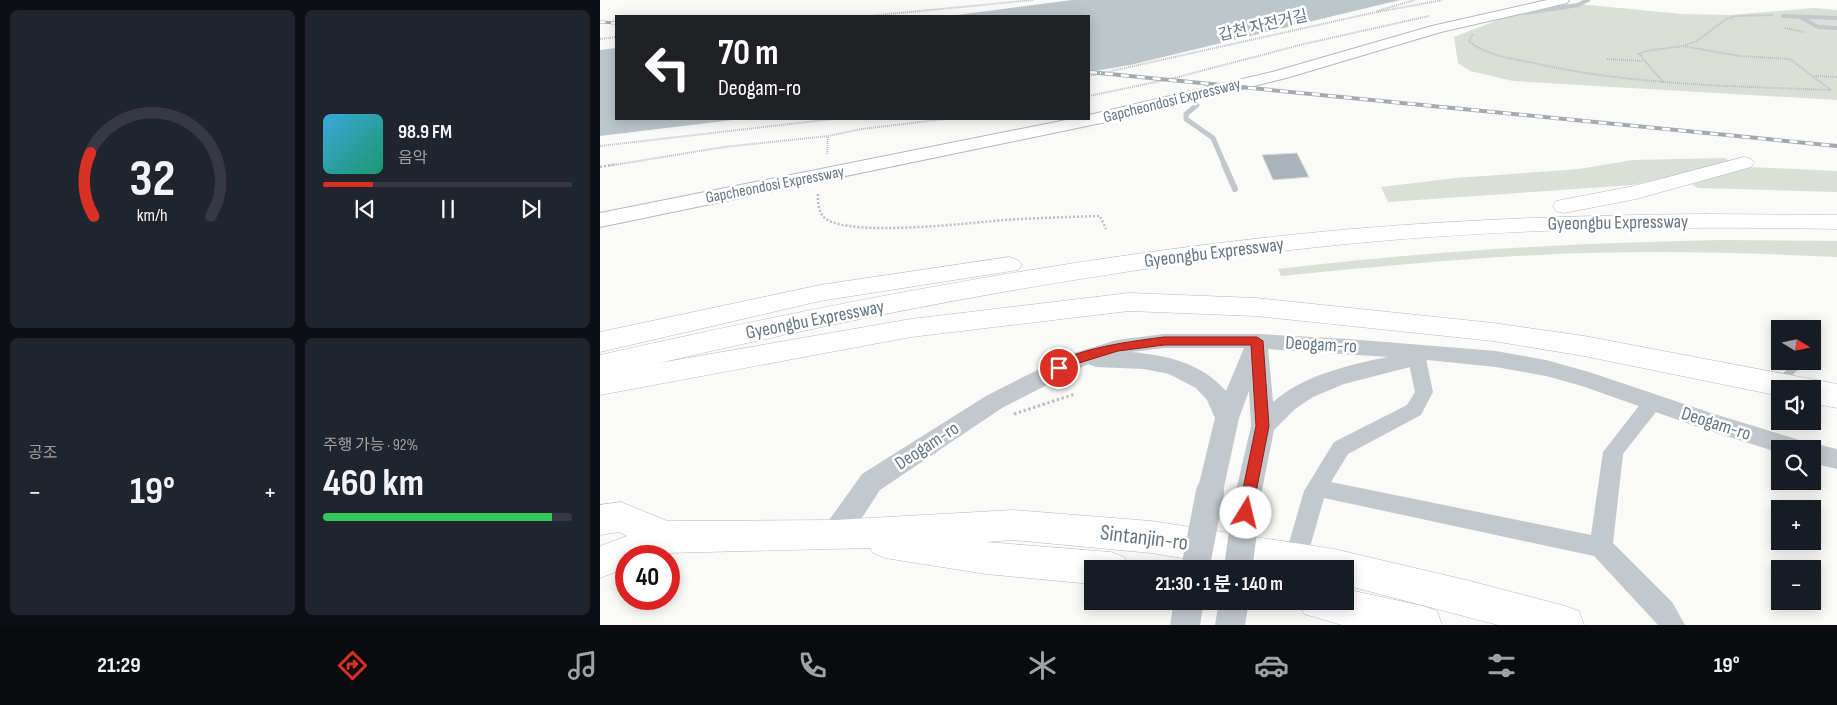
<!DOCTYPE html>
<html lang="ko">
<meta charset="utf-8">
<style>
:root{--surface:#171b24;--page:#20242c;--text:#f1f3f6;--muted:#9ea1a6;--line:#363941;--accent:#d93025}
body{margin:0;font-family:"Sofia Sans Condensed","Noto Sans KR",sans-serif;background:var(--page);color:var(--text);height:100vh;display:flex;flex-direction:column;font-size:19px;white-space:nowrap}
*{box-sizing:border-box;margin:0}
p{font-size:16px;color:var(--muted)}
.icon{flex:none;width:28px;height:28px;fill:none;stroke:currentColor;stroke-width:2;stroke-linecap:round;stroke-linejoin:round}
.map{position:relative;flex:1;overflow:hidden}
.details{display:flex;flex-direction:column;gap:10px;padding:10px;background:#0d0f14;width:600px}
.details>*{flex:none}
.guide{position:absolute;left:15px;top:15px;width:475px;height:105px;border-radius:0px;box-shadow:0 2px 12px #0003;background:#202124;color:#fff;overflow:hidden}
.needle{width:32px;rotate:100deg}
.buttons{position:absolute;left:1171px;top:320px;display:grid;gap:10px}
.buttons a{display:grid;place-items:center;width:50px;height:50px;border-radius:0px;background:var(--surface);box-shadow:0 2px 12px #0003;font-size:25px}
.speed{position:absolute;left:15px;top:545px;display:flex;gap:10px;font-size:25px;font-weight:700;text-align:center}
.speed>*{display:grid;place-content:center;width:65px;height:65px;border-radius:50%;background:var(--surface);box-shadow:0 2px 12px #0003;line-height:1}
.speed .limit{border:8px solid #d22;background:#fff;color:#111}
.pin{position:absolute;display:grid;place-items:center;width:42px;height:42px;color:#fff;margin:-21px;border:2px solid #fff;border-radius:50%;box-shadow:0 1px 5px #0007}
.me{position:absolute;width:55px;margin:-28px;rotate:9deg;stroke-linejoin:round;filter:drop-shadow(0 0 4px #0008)}
.turn{display:flex;align-items:center;gap:18px;height:105px;padding:0 20px;font-size:22px}
.turn .icon{width:65px;height:65px;stroke-width:2.5}
.turn b{display:block;font-size:35px;line-height:42px}
.big{font-size:38px;font-weight:700;line-height:1.1}
.details .card{flex:1;display:flex;flex-direction:column;justify-content:center;gap:8px;min-width:0;padding:0 18px;border-radius:8px;background:var(--page)}
.details .dial{align-items:center;gap:0}
.dial svg{height:130px;overflow:visible;fill:none;stroke:var(--line);stroke-width:7;stroke-linecap:round;text-anchor:middle}
.dial text{fill:var(--text);stroke:none}
.song{display:flex;align-items:center;gap:15px}
.cover{width:60px;height:60px;border-radius:8px;background:linear-gradient(135deg,hsl(200 70% 55%),hsl(160 70% 35%))}
.played{height:5px;border-radius:2px;background:linear-gradient(90deg,var(--accent) 20%,var(--line) 20%)}
.keys{display:flex;justify-content:space-around;direction:ltr}
.heat{display:flex;justify-content:space-between;align-items:center;font-size:28px;direction:ltr}
.charge{height:8px;border-radius:4px;background:linear-gradient(90deg,#34c759 92%,var(--line) 0)}
.details .tiles{flex:1;display:grid;gap:10px;grid-template-columns:repeat(2,1fr)}
.trip{position:absolute;left:484px;top:560px;width:270px;height:50px;border-radius:0px;background:var(--surface);box-shadow:0 2px 12px #0003;font-weight:700;line-height:50px;text-align:center}
.tabs{display:flex;height:80px;justify-content:space-around;align-items:center;background:#090b0e;color:var(--muted)}
.tabs .icon{width:35px;height:35px}
.tabs .selected{color:var(--accent)}
.tabs b{font-size:22px;color:var(--text)}
main{display:flex;flex:1;min-height:0}
.map>svg:first-child{display:block}
.green{fill:#dadfd7}
.water{fill:#bbc7cb}
.building{fill:#aab3b9;stroke:#dcdcda}
.lines{fill:none;stroke-linecap:round;stroke-linejoin:round}
.primary-casing{stroke:#b5babe;stroke-width:1}
.trunk-casing{stroke:#b4b9bd;stroke-width:2}
.motorway-casing{stroke:#b4b9bd;stroke-width:1}
.path-far2{stroke:#bbbfc2;stroke-width:2;stroke-dasharray:1 1;stroke-linecap:butt}
.path-far1{stroke:#bbbfc2;stroke-width:2.5;stroke-dasharray:2 2;stroke-linecap:butt}
.path{stroke:#bbbfc2;stroke-width:3;stroke-dasharray:2.5 2.5;stroke-linecap:butt}
.service-far3{stroke:#c3c8cc;stroke-width:4}
.service-far2{stroke:#c3c8cc;stroke-width:5}
.service-far1{stroke:#c3c8cc;stroke-width:6}
.service{stroke:#c3c8cc;stroke-width:8}
.minor{fill:#c3c8cc;fill-rule:evenodd}
.tertiary{fill:#c3c8cc;fill-rule:evenodd}
.primary{fill:#fff;fill-rule:evenodd}
.trunk{fill:#fff;fill-rule:evenodd}
.motorway{fill:#fff;fill-rule:evenodd}
.rail-far1-casing{stroke:#a2aab0;stroke-width:3}
.rail-casing{stroke:#a2aab0;stroke-width:4}
.rail-far1{stroke:#fff;stroke-width:2;stroke-dasharray:5.5;stroke-linecap:butt}
.rail{stroke:#fff;stroke-width:2.5;stroke-dasharray:8;stroke-linecap:butt}
.tertiary-bridge{stroke:#c3c8cc;stroke-width:28}
.route{fill:#d93025;stroke:#8d1f18}
.labels{text-anchor:middle;dominant-baseline:central;stroke-width:5;stroke-linejoin:round;paint-order:stroke}
.far-street-label{font-size:16px;fill:#657683;stroke:#fff}
.street-label{font-size:19px;fill:#657683;stroke:#fff}
.near-street-label{font-size:22px;fill:#657683;stroke:#fff}
</style>
<main>
<section class="details">
<div class="tiles">
<div class="card dial"><svg viewBox="0 0 100 80">
<path d="M14 69A42 42 0 1 1 86 69"/>
<path d="M14 69A42 42 0 0 1 12 30" stroke="#d93025"/>
<text x="50" y="56" font-size="32" font-weight="700">32</text>
<text x="50" y="72" font-size="11">km/h</text>
</svg></div>
<div class="card">
<div class="song"><i class="cover"></i><div><b>98.9 FM</b><p>음악</p></div></div>
<div class="played"></div>
<div class="keys"><svg class="icon" aria-label="previous" viewBox="0 0 24 24"><path d="M18 5L8 12l10 7zM5 5v14"/></svg><svg class="icon" aria-label="pause" viewBox="0 0 24 24"><path d="M8 5v14M16 5v14"/></svg><svg class="icon" aria-label="next" viewBox="0 0 24 24"><path d="M6 5l10 7-10 7zM19 5v14"/></svg></div>
</div>
<div class="card"><p>공조</p>
<div class="heat"><a>−</a><b class="big">19°</b><a>+</a></div>
</div>
<div class="card"><p>주행 가능 · 92%</p><b class="big">460 km</b><div class="charge"></div></div>
</div>
</section>
<div class="map">
<svg width="1237" height="625" viewBox="0 0 1237 625">
<rect width="100%" height="100%" fill="#fafaf8"/>
<!-- green -->
<path class="green" d="M 952,4 L 989,5 L 1082,14 L 1132,15 L 1213,8 L 1237,10 L 1237,100 L 913,81 L 870,71 L 858,63 L 854,37 L 916,13 Z
M 1125,158 L 1131,162 L 1033,185 L 788,202 L 781,187 L 856,178 L 979,169 L 1033,160 Z
M 1149,167 L 1237,171 L 1237,192 L 1098,188 L 1091,184 Z
M 1122,240 L 1237,241 L 1237,257 C 1137,252 1037,250 938,255 C 852,259 766,268 681,276 L 678,269 C 826,251 973,243 1122,240 Z"/>
<!-- water -->
<path class="water" d="M 472,0 L 800,0 L 530,65 L 489,72 L 489,16 L 350,16 Z
M 16,48 L 16,119 L 141,119 L 0,136 L 0,50 Z"/>
<!-- building -->
<path class="building" d="M 697,153 L 709,177 L 673,180 L 662,155 Z"/>
<g class="lines">
<defs>
<path id="primary" d="M 21,502 L 67,521 L 235,520 L 413,510 L 551,521 L 734,549 L 870,581 L 965,606 L 979,611 L 984,625 L 898,625 L 745,585 L 745,569 L 650,569 L 551,553 L 413,540 L 386,542 L 511,552 L 524,557 L 529,569 L 492,569 L 492,584 L 386,574 L 285,558 L 273,553 L 270,548 L 66,553 L 56,556 L 26,556 L 26,568 L 0,578 L 0,546 L 27,536 L 19,532 L 0,535 L 0,505 Z
M 745,589 L 823,606 L 837,611 L 842,625 L 742,625 L 704,614 L 698,601 L 745,601 Z"/>
<path id="trunk" d="M 947,0 L 969,0 L 967,3 L 841,32 L 686,78 L 525,118 L 0,227 L 0,213 L 471,119 L 489,119 L 489,115 L 676,71 L 832,26 Z"/>
<path id="motorway" d="M 1144,157 L 1151,159 L 1154,163 L 1151,167 L 1036,199 L 964,213 L 956,211 L 953,206 L 956,201 L 1034,186 Z
M 1105,214 L 1237,215 L 1237,229 C 1074,226 910,228 747,244 C 516,267 286,310 59,363 L 311,319 L 529,293 L 656,298 L 893,323 L 984,336 L 1237,384 L 1237,408 L 1212,403 L 1212,389 L 1180,389 L 1180,396 L 984,356 L 893,341 L 656,316 L 529,311 L 311,337 L 0,395 L 0,355 C 245,300 501,251 752,229 C 870,219 987,215 1105,214 Z
M 409,257 L 418,260 L 422,265 L 418,270 L 220,301 L 0,352 L 0,332 L 220,285 Z"/>
</defs>
<!-- primary casing -->
<use href="#primary" class="primary-casing"/>
<!-- trunk casing -->
<use href="#trunk" class="trunk-casing"/>
<!-- motorway casing -->
<use href="#motorway" class="motorway-casing"/>
<!-- path-far2 -->
<path class="path-far2" d="M 777,11 L 815,0
M 269,16 L 433,0
M 1185,28 L 1204,32
M 873,34 L 869,41 C 885,55 909,58 929,62 C 1028,85 1130,86 1231,90
M 0,39 L 16,37
M 1083,46 L 1139,56 L 1190,59 L 1231,90
M 1007,59 L 1043,61
M 489,76 L 772,13 L 843,0
M 1214,76 L 1237,77
M 1063,82 L 1039,54 L 1046,51 L 1083,46 L 1097,41 L 1126,19 L 1136,16 L 1173,15
M 489,96 L 570,79 L 704,44 L 829,16
M 0,146 L 233,119
M 227,154 L 228,136
M 8,166 L 124,147 L 228,136 L 262,129 L 346,119"/>
<!-- path-far1 -->
<path class="path-far1" d="M 0,167 L 16,164
M 218,194 C 218,203 218,213 226,219 C 252,237 369,223 404,220 C 436,218 468,217 500,216 L 506,229"/>
<!-- path -->
<path class="path" d="M 414,414 L 475,394"/>
<!-- service-far3 -->
<path class="service-far3" d="M 926,13 L 978,5 L 988,0
M 1183,16 L 1237,18
M 1200,17 L 1218,27 L 1237,28"/>
<!-- service-far2 -->
<path class="service-far2" d="M 597,105 L 586,114 L 586,119 L 613,138 L 625,166"/>
<!-- service-far1 -->
<path class="service-far1" d="M 624,164 L 635,189"/>
<!-- service -->
<path class="service" d="M 1181,381 L 1201,361"/>
<!-- minor -->
<path class="minor" d="M 817,353 L 823,355 L 826,359 L 833,392 L 821,415 L 748,454 L 731,482 L 991,535 L 1003,452 L 1045,398 L 1052,396 L 1059,398 L 1061,403 L 1059,408 L 1023,454 L 1013,543 L 1072,602 L 1085,625 L 1058,625 L 994,556 L 724,498 L 704,568 L 688,568 L 684,560 L 704,491 L 734,442 L 807,405 L 815,392 L 808,359 L 811,355 Z"/>
<!-- tertiary -->
<path class="tertiary" d="M 564,334 L 657,334 L 748,339 L 896,351 L 946,360 L 989,372 L 1111,413 L 1206,442 L 1207,445 L 1212,443 L 1237,449 L 1237,469 L 1212,463 L 1212,449 L 1180,449 L 1180,453 L 1098,427 L 982,386 L 946,376 L 896,367 L 827,360 L 826,363 L 818,365 L 744,384 L 713,397 L 695,409 L 674,430 L 661,495 L 657,503 L 648,506 L 639,503 L 635,495 L 651,426 L 649,391 L 639,418 L 623,492 L 619,500 L 610,503 L 601,500 L 597,492 L 615,418 L 607,400 L 596,388 L 569,374 L 544,369 L 496,367 L 488,364 L 402,408 L 280,490 L 245,544 L 235,547 L 225,544 L 221,535 L 225,526 L 262,474 L 386,396 L 467,355 L 517,340 ZM 564,348 L 644,348 L 626,391 C 602,363 566,355 531,352 ZM 668,349 L 788,357 C 748,365 704,375 673,402 Z
M 574,601 L 604,601 L 600,625 L 570,625 Z
M 619,601 L 649,601 L 645,625 L 615,625 Z"/>
<!-- primary -->
<use href="#primary" class="primary"/>
<!-- trunk -->
<use href="#trunk" class="trunk"/>
<!-- motorway -->
<use href="#motorway" class="motorway"/>
<defs>
<path id="rail-far1" d="M 0,22 L 16,23
M 489,72 L 501,73"/>
<path id="rail" d="M 489,72 L 1237,146"/>
</defs>
<!-- rail-far1 casing -->
<use href="#rail-far1" class="rail-far1-casing"/>
<!-- rail casing -->
<use href="#rail" class="rail-casing"/>
<!-- rail-far1 -->
<use href="#rail-far1" class="rail-far1"/>
<!-- rail -->
<use href="#rail" class="rail"/>
<!-- tertiary-bridge -->
<path class="tertiary-bridge" d="M 595,569 L 610,492
M 638,569 L 648,495"/>
</g>
<!-- route -->
<path class="route" d="M 564,337 L 657,337 L 663,341 L 669,426 L 651,518 L 646,520 L 640,518 L 638,513 L 656,426 L 651,345 L 564,345 L 518,351 L 479,363 L 459,373 L 453,368 C 465,349 541,340 564,337 Z"/>
<g class="labels">
<!-- far-street labels -->
<g class="far-street-label">
<text transform="translate(663 26) rotate(-13)">갑천 자전거길</text>
<text transform="translate(572 101) rotate(-14)">Gapcheondosi Expressway</text>
<text transform="translate(175 185) rotate(-11)">Gapcheondosi Expressway</text>
</g>
<!-- street labels -->
<g class="street-label">
<text transform="translate(1018 223) rotate(-1)">Gyeongbu Expressway</text>
<text transform="translate(614 253) rotate(-7)">Gyeongbu Expressway</text>
<text transform="translate(215 320) rotate(-11)">Gyeongbu Expressway</text>
<text transform="translate(721 345) rotate(3)">Deogam-ro</text>
<text transform="translate(1116 424) rotate(18)">Deogam-ro</text>
<text transform="translate(327 446) rotate(-33)">Deogam-ro</text>
</g>
<!-- near-street labels -->
<g class="near-street-label">
<text transform="translate(544 538) rotate(7)">Sintanjin-ro</text>
</g>
</g>
</svg>
<div class="buttons">
<a><svg class="needle" viewBox="-14 -14 28 28"><path d="M0-13l5 13h-10z" fill="#e53935"/><path d="M0 13l5-13h-10z" fill="#9ea1a6"/></svg></a>
<a><svg class="icon" aria-label="sound" viewBox="0 0 24 24"><path d="M4 9h4l5-4v14l-5-4H4zM17 9q2 3 0 6"/></svg></a>
<a><svg class="icon" aria-label="search" viewBox="0 0 24 24"><circle cx="10" cy="10" r="6"/><path d="M15 15l6 6"/></svg></a>
<a>+</a>
<a>−</a>
</div>
<div class="speed"><div class="limit">40</div></div>
<div class="pin" style="left:459px;top:368px;background:#d93025"><svg class="icon" aria-label="arrive" viewBox="0 0 24 24"><path d="M6 21V4h12l-3 4 3 4H6"/></svg></div>
<svg class="me" style="left:646px;top:513px" viewBox="-20 -20 40 40"><circle r="19" fill="#fff"/><path d="M0-13L10 11 0 6-10 11z" fill="#d93025"/></svg>
<div class="trip">21:30 · 1 분 · 140 m</div>
<div class="guide">
<div class="turn"><svg class="icon" aria-label="left" viewBox="0 0 24 24"><path d="M17 20v-9H6M10 6l-5 5 5 5"/></svg><div><b>70 m</b>Deogam-ro</div></div>
</div>
</div>
</main>
<nav class="tabs">
<b>21:29</b>
<svg class="icon selected" aria-label="directions" viewBox="0 0 24 24"><path d="M12 3l9 9-9 9-9-9zM9 14v-3h6M13 9l2 2-2 2"/></svg>
<svg class="icon" aria-label="music" viewBox="0 0 24 24"><path d="M9 18V5l10-2v13"/><circle cx="6" cy="18" r="3"/><circle cx="16" cy="16" r="3"/></svg>
<svg class="icon" aria-label="phone" viewBox="0 0 24 24"><path d="M5 4h4l2 5-3 2q2 4 5 5l2-3 5 2v4C11 20 4 13 5 4z"/></svg>
<svg class="icon" aria-label="climate" viewBox="0 0 24 24"><path d="M12 3v18M4 7l16 10M4 17L20 7"/></svg>
<svg class="icon" aria-label="car" viewBox="0 0 24 24"><path d="M5 17H2v-5l4-1 3-4h7l3 4 3 1v5h-3M9 17h6M6 11h13"/><circle cx="7" cy="17" r="2"/><circle cx="17" cy="17" r="2"/></svg>
<svg class="icon" aria-label="filters" viewBox="0 0 24 24"><path d="M4 7h16M4 17h16"/><circle cx="9" cy="7" r="2"/><circle cx="15" cy="17" r="2"/></svg>
<b>19°</b>
</nav>
